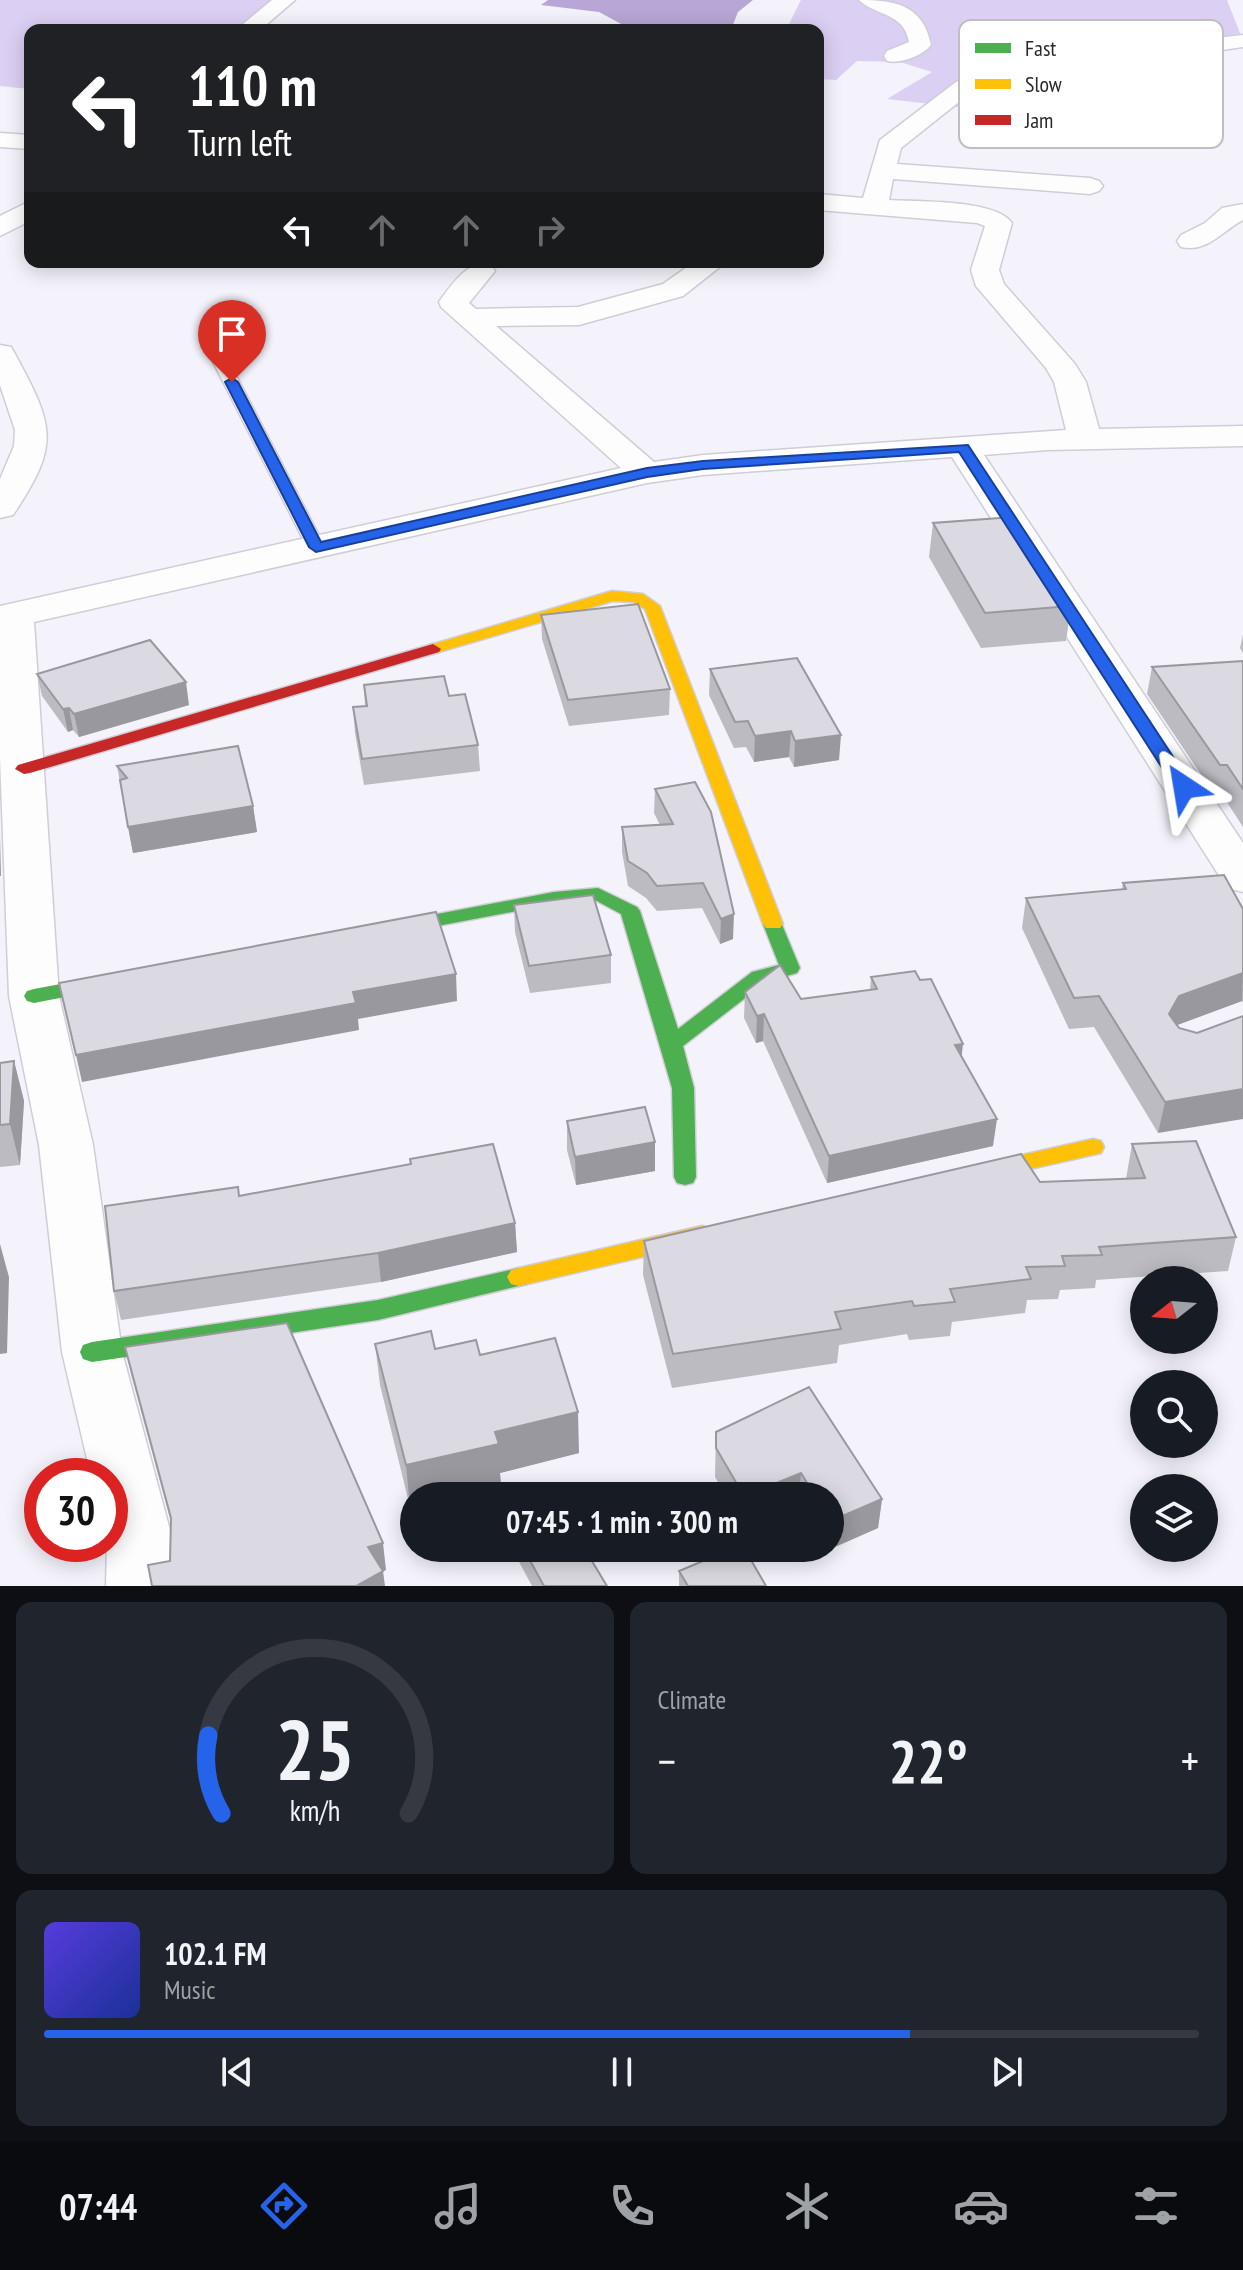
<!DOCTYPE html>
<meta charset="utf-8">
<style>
:root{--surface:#171b24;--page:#20242c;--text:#f1f3f6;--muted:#9ea1a6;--line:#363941;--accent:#2563eb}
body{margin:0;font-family:"PT Sans Narrow",sans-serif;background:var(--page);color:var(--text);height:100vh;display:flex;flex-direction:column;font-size:30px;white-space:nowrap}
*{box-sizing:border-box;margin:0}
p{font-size:26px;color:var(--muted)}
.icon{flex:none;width:44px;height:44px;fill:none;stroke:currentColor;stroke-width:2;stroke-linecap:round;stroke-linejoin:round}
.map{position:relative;height:1586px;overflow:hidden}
.side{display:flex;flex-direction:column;gap:16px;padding:16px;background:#0d0f14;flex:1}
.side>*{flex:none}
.hud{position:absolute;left:24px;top:24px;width:800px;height:244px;border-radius:16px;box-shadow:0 4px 20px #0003;background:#202124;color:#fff;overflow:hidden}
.needle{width:52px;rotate:253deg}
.controls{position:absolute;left:1130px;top:1266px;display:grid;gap:16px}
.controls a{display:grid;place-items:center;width:88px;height:88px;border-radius:50%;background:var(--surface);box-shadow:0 4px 20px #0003;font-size:40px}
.speed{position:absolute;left:24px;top:1458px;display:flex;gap:16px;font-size:40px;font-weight:700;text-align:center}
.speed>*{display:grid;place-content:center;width:104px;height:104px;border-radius:50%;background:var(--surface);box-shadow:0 4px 20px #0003;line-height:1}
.speed .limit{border:12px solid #d22;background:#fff;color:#111}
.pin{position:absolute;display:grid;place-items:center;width:68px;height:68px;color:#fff;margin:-82px -34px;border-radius:50% 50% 50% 0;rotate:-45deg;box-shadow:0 0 8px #0007}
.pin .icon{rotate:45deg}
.me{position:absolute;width:88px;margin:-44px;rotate:327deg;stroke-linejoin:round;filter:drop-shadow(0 0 6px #0008)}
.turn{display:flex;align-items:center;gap:28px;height:168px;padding:0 32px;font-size:36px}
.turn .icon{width:104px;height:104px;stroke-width:2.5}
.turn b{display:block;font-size:56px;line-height:68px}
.lanes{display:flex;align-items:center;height:76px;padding:0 32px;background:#0003;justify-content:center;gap:40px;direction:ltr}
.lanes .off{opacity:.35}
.big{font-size:60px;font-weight:700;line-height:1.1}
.side .tile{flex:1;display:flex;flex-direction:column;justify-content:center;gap:12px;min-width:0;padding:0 28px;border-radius:16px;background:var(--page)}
.side .dial{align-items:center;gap:0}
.dial svg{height:208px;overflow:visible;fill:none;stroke:var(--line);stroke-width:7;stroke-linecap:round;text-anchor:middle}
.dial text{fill:var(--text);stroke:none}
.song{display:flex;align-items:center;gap:24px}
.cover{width:96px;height:96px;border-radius:12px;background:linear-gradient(135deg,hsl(250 70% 55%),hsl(230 70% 35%))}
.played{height:8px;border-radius:4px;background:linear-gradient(90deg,var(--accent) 75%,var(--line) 75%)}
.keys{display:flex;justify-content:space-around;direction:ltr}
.heat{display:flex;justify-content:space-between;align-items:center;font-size:44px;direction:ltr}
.side .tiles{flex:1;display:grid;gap:16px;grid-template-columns:1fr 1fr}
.tile:last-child{grid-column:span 2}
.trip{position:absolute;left:400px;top:1482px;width:444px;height:80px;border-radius:40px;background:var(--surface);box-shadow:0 4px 20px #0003;font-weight:700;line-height:80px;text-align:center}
.dock{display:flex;height:128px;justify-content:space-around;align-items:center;background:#090b0e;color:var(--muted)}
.dock .icon{width:56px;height:56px}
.dock .current{color:var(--accent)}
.dock b{font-size:36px;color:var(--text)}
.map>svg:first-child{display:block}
.green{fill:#dbcff4}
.water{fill:#b8a6d6}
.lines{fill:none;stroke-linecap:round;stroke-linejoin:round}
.lane-casing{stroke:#cfcdd5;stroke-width:3}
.street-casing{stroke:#cfcdd5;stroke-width:3}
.fast-casing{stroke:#cfcdd5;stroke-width:3}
.slow-casing{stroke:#cfcdd5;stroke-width:3}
.jam-casing{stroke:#cfcdd5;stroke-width:3}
.lane{fill:#fdfdfe;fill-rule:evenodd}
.street{fill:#fdfdfe;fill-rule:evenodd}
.fast{fill:#4caf50;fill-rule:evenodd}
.slow{fill:#ffc107;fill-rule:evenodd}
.jam{fill:#c62828;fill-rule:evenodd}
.wall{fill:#bcbbc2}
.shaded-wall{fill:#99989e}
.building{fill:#dbd9e1;stroke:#99989e;stroke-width:2}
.route{fill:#2563eb;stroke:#184099;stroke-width:2}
.key{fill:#fff;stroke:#bfbec0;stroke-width:2}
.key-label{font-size:22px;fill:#2a282e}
</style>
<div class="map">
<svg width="1243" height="1586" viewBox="0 0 1243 1586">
<rect width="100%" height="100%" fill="#f4f2fb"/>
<!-- green -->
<path class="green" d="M 0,0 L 274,0 L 239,30 L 30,30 L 30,89 L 0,86 Z
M 801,0 L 1227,0 L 1243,41 L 1023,21 L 1036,52 L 1051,72 L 1168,80 L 1185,133 L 887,99 L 932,72 L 900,62 L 857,61 L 836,80 L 818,79 L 818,30 L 786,30 Z"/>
<!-- water -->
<path class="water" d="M 548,0 L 753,0 L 738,12 L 732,27 L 727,30 L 625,26 L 599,12 L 541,5 Z"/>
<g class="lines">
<defs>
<path id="lane" d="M 217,349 L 225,354 L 325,547 L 322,551 L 310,551 L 307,547 L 209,354 Z"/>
<path id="street" d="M 272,0 L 295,0 L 260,30 L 236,30 Z
M 859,0 C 894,0 923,4 931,45 C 922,56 901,64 887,61 L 884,56 L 887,51 L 909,42 C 904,12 875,16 859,0 Z
M 1243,35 L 1243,47 L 1222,50 L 1217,59 L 1209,61 L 1198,54 L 1207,39 Z
M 964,80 L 1126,87 L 1134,89 L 1138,94 L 1134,99 L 1126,101 L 969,94 L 901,148 L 897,164 L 1090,178 L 1099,181 L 1103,186 L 1099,191 L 1090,194 L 893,179 L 889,200 C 917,202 996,199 1012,223 L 999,270 L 1004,284 L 1075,364 L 1086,382 L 1099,429 L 1243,426 L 1243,446 L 1047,450 L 984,455 L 1243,843 L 1243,892 L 1227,888 L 952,457 L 703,475 L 647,483 L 34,622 L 59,996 L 93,1145 L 122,1352 L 174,1545 L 174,1586 L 106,1586 L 107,1544 L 110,1544 L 110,1476 L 91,1476 L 62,1352 L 39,1145 L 9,996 L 0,757 L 0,606 L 621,468 L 441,307 L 439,302 C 452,284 468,259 491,265 L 495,271 L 469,303 L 476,309 L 578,307 L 663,284 L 694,262 L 726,262 L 683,296 L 579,325 L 496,326 L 654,462 L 703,455 L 1066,430 L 1054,382 L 1046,368 L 976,286 L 971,270 L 985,226 L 977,223 L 818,210 L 818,194 L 863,198 L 880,140 L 956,82 Z
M 0,133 L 30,135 L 30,149 L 0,147 Z
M 30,201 L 30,221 L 0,236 L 0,216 Z
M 1243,204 L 1243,220 C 1223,230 1208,253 1181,247 L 1177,241 L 1181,235 L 1205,223 L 1222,208 Z
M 0,345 L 11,347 L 15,354 C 54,426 61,444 13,515 L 0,518 L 0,479 L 14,446 L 15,430 L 0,385 Z"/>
<path id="fast" d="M 598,888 L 637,907 L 640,911 L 678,1029 L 752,972 L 779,965 L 763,924 L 766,920 L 780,920 L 800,968 L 797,973 L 766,982 L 683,1046 L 694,1088 L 696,1177 L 693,1183 L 685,1185 L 677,1183 L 674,1177 L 672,1088 L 621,914 L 595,900 L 554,904 L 379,937 L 369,931 L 379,925 L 554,892 Z
M 119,973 L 126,975 L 129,980 L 126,985 L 34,1003 L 27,1001 L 24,996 L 27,991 L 34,989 Z
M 519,1268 L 527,1270 L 531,1277 L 527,1284 L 378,1320 L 92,1362 L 83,1359 L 80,1352 L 83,1345 L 92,1342 L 378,1300 Z"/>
<path id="slow" d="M 612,591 L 643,594 L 660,606 L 783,924 L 780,928 L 766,928 L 763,924 L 645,609 L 634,602 L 613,601 L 439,652 L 433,654 L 425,649 L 427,646 Z
M 1093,1139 L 1101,1141 L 1104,1147 L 1101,1153 L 968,1183 L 960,1181 L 957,1175 L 960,1169 L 968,1167 Z
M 702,1226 L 710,1229 L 714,1235 L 710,1241 L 519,1286 L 511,1284 L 507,1277 L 511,1270 L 519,1268 Z"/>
<path id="jam" d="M 433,644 L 441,649 L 439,652 L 30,773 L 24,774 L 15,769 L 18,765 Z"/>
</defs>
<!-- lane casing -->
<use href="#lane" class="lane-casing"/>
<!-- street casing -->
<use href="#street" class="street-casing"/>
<!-- fast casing -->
<use href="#fast" class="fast-casing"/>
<!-- slow casing -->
<use href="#slow" class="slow-casing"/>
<!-- jam casing -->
<use href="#jam" class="jam-casing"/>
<!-- lane -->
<use href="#lane" class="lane"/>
<!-- street -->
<use href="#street" class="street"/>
<!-- fast -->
<use href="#fast" class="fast"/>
<!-- slow -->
<use href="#slow" class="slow"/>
<!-- jam -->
<use href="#jam" class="jam"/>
</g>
<!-- wall -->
<path class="wall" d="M 933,523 L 1071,606 L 1066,641 L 981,648 L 929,557 Z
M 541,615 L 670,689 L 669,715 L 569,726 L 542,639 Z
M 1243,635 L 1243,653 L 1240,648 Z
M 1243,661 L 1243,827 L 1221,793 L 1214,794 L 1147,694 L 1152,667 Z
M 710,669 L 839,760 L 794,767 L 789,757 L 754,762 L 746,747 L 734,748 L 709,695 Z
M 37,674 L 189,705 L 79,737 L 73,730 L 68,732 L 42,696 Z
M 364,685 L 449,696 L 478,745 L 480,771 L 364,785 L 355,733 L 353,707 L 365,706 Z
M 117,766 L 253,806 L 257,832 L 133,853 Z
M 655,789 L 733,939 L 720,944 L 702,908 L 657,911 L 646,898 L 628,886 L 622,852 L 622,827 L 660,825 L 654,813 Z
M 1123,883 L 1243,909 L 1243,1002 L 1242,1001 L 1177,1025 L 1179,1028 L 1197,1033 L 1158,1133 L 1094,1027 L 1069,1029 L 1022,928 L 1026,898 L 1122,889 Z
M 514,905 L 611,955 L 611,983 L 530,993 L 515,932 Z
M 871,977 L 962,1057 L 993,1146 L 827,1183 L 763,1041 L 756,1043 L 744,1018 L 745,992 L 801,999 L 870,990 Z
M 14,1061 L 24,1101 L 20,1165 L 0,1167 L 0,1063 Z
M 567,1121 L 655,1171 L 576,1185 L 567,1150 Z
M 1132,1144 L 1236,1237 L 1228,1271 L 1096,1280 L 1095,1288 L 1060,1290 L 1058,1299 L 1027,1300 L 1025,1313 L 952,1322 L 950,1336 L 909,1340 L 907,1334 L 839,1345 L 837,1363 L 672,1388 L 643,1275 L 644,1241 L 1040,1182 L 1126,1179 Z
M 240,1196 L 515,1223 L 517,1252 L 381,1282 L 121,1320 L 114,1291 Z
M 375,1344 L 435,1349 L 480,1355 L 579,1453 L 500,1473 L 501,1485 L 410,1507 L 380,1385 Z
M 125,1347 L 386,1570 L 383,1571 L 170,1561 L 171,1522 L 131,1374 Z
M 716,1432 L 882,1499 L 878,1528 L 828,1550 L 827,1548 L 830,1548 L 830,1496 L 726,1496 L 715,1477 Z
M 516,1548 L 584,1548 L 607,1586 L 532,1586 L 517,1558 Z
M 679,1571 L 766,1586 L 679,1586 Z"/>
<!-- shaded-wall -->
<path class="shaded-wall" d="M 186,682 L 189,705 L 79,737 L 74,714 Z
M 69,708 L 73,730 L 68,732 L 63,709 Z
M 791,731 L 789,757 L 754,762 L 755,736 Z
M 841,735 L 839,760 L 794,767 L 795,741 Z
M 253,806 L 257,832 L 133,853 L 128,827 Z
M 0,837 L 1,876 L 0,876 Z
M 734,914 L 733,939 L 720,944 L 721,919 Z
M 1243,973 L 1242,1001 L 1172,1027 L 1169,1014 L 1179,996 Z
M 456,974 L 457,1001 L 358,1019 L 359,1030 L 82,1082 L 76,1055 L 353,992 Z
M 764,1014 L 763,1041 L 756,1043 L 757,1016 Z
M 963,1044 L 960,1071 L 955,1045 Z
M 14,1061 L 24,1101 L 20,1165 L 10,1124 Z
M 1243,1089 L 1243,1119 L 1158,1133 L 1165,1102 Z
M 997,1119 L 993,1146 L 827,1183 L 829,1156 Z
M 655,1142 L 655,1171 L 576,1185 L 575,1157 Z
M 515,1223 L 517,1252 L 381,1282 L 378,1253 Z
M 0,1244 L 9,1277 L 7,1353 L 0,1354 Z
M 578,1412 L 579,1453 L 500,1473 L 501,1485 L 457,1496 L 414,1496 L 414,1506 L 410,1507 L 406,1465 L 495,1432 Z
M 801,1473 L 799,1496 L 746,1496 Z
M 882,1499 L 878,1528 L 828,1550 L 828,1548 L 830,1548 L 831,1521 Z
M 383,1543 L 386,1570 L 383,1571 L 385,1586 L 356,1586 L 368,1547 Z"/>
<!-- building -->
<path class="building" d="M 1013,517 L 1071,606 L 985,613 L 933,523 Z
M 638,604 L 670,689 L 568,700 L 541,615 Z
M 150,640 L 186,682 L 74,714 L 69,708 L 63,709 L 37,674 Z
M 797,658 L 841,735 L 795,741 L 791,731 L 755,736 L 748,721 L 735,722 L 710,669 Z
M 1243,661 L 1243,789 L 1227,765 L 1220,765 L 1152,667 Z
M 444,676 L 449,696 L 465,694 L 478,745 L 362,759 L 353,707 L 367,706 L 364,685 Z
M 238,746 L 253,806 L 128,827 L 120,780 L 127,778 L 117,766 Z
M 695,782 L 711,812 L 734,914 L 721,919 L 703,883 L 657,886 L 647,873 L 628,861 L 622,827 L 673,824 L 655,789 Z
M 1224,875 L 1243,909 L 1243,973 L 1179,996 L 1169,1014 L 1179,1028 L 1197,1033 L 1243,1016 L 1243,1089 L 1165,1102 L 1099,996 L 1074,998 L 1026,898 L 1126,889 L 1123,883 Z
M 593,895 L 611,955 L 529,966 L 514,905 Z
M 436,912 L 456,974 L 353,992 L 356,1003 L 76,1055 L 59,983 Z
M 780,965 L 801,999 L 877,989 L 871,977 L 915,971 L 920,980 L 931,979 L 963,1044 L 955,1045 L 997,1119 L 829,1156 L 764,1014 L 757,1016 L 745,992 Z
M 14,1061 L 10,1124 L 0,1125 L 0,1063 Z
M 645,1107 L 655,1142 L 575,1157 L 567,1121 Z
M 1196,1141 L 1236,1237 L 1099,1247 L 1102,1255 L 1062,1256 L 1065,1266 L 1026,1267 L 1031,1279 L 950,1289 L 955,1302 L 914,1306 L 912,1301 L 835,1312 L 841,1329 L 673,1354 L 644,1241 L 1021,1154 L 1040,1182 L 1145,1178 L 1132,1144 Z
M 493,1144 L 515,1223 L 378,1253 L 114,1291 L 105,1206 L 238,1187 L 239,1196 L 411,1164 L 410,1159 Z
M 287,1323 L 383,1543 L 368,1547 L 383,1571 L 356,1586 L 152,1586 L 148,1565 L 170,1561 L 171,1518 L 125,1347 Z
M 431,1331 L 435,1349 L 476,1340 L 480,1355 L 555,1338 L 578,1412 L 495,1432 L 499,1444 L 406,1465 L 375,1344 Z
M 809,1387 L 882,1499 L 831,1521 L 830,1496 L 815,1496 L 801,1473 L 744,1496 L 716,1448 L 716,1432 Z
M 523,1548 L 584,1548 L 607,1586 L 544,1586 Z
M 734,1548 L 744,1548 L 766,1586 L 688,1586 L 679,1571 Z"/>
<!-- route -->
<path class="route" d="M 232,378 L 238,382 L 321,542 L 647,468 L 703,461 L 968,445 L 1193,787 L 1190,791 L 1177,791 L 959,452 L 703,469 L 647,477 L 316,552 L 309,547 L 225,382 Z"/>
<!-- legend -->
<rect x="959" y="20" width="264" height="128" rx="12" class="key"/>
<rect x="975" y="43" width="36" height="10" fill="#4caf50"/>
<rect x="975" y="79" width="36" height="10" fill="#ffc107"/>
<rect x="975" y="115" width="36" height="10" fill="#c62828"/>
<g class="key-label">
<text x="1025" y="56">Fast</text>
<text x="1025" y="92">Slow</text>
<text x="1025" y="128">Jam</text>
</g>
</svg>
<div class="controls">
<a><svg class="needle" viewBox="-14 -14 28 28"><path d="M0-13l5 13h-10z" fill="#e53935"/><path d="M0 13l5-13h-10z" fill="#9ea1a6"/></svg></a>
<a><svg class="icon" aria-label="search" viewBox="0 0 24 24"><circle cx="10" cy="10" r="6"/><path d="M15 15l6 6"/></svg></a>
<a><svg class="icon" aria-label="layers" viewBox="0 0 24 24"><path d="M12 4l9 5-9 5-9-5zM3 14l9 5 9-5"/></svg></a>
</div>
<div class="speed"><div class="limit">30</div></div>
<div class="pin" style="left:232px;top:382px;background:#d93025"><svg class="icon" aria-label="arrive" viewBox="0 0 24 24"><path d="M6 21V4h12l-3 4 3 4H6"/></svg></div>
<svg class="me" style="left:1184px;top:787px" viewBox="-20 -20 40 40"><path d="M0-17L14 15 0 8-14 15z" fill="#2563eb" stroke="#fff" stroke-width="4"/></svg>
<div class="trip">07:45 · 1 min · 300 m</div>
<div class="hud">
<div class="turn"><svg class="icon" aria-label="left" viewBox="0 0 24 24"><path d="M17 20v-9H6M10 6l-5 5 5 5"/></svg><div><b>110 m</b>Turn left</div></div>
<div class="lanes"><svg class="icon" aria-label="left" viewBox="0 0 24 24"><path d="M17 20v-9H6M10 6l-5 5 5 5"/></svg><svg class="icon off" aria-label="ahead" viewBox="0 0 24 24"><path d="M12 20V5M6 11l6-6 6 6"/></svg><svg class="icon off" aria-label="ahead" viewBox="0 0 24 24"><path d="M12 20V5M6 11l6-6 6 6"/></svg><svg class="icon off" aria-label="right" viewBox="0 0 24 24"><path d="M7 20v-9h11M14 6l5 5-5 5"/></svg></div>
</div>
</div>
<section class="side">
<div class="tiles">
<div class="tile dial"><svg viewBox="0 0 100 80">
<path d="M14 69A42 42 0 1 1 86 69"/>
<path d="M14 69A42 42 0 0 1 9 39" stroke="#2563eb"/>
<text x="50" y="56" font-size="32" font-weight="700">25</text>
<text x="50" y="72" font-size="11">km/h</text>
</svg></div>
<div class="tile"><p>Climate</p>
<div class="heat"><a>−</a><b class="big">22°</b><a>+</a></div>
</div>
<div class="tile">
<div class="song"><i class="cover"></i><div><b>102.1 FM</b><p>Music</p></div></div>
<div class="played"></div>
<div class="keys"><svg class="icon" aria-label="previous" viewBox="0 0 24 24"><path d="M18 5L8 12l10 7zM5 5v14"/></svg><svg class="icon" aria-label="pause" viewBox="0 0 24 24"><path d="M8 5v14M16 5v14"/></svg><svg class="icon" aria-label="next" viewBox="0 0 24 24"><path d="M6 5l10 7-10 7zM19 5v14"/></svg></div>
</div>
</div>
</section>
<nav class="dock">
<b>07:44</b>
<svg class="icon current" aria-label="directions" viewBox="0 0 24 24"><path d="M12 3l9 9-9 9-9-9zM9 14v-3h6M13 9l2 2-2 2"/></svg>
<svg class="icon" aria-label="music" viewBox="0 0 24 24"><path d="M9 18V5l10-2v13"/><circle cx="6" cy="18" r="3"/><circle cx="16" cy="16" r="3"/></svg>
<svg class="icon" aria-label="phone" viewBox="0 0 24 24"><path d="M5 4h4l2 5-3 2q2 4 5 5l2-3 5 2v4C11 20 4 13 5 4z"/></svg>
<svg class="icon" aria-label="climate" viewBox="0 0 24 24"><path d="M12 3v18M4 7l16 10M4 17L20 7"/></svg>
<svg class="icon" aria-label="car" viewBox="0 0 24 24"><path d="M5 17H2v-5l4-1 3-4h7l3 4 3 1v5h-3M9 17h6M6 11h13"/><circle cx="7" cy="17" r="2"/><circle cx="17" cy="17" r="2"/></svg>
<svg class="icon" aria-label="filters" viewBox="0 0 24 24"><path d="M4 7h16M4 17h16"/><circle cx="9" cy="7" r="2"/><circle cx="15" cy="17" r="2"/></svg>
</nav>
